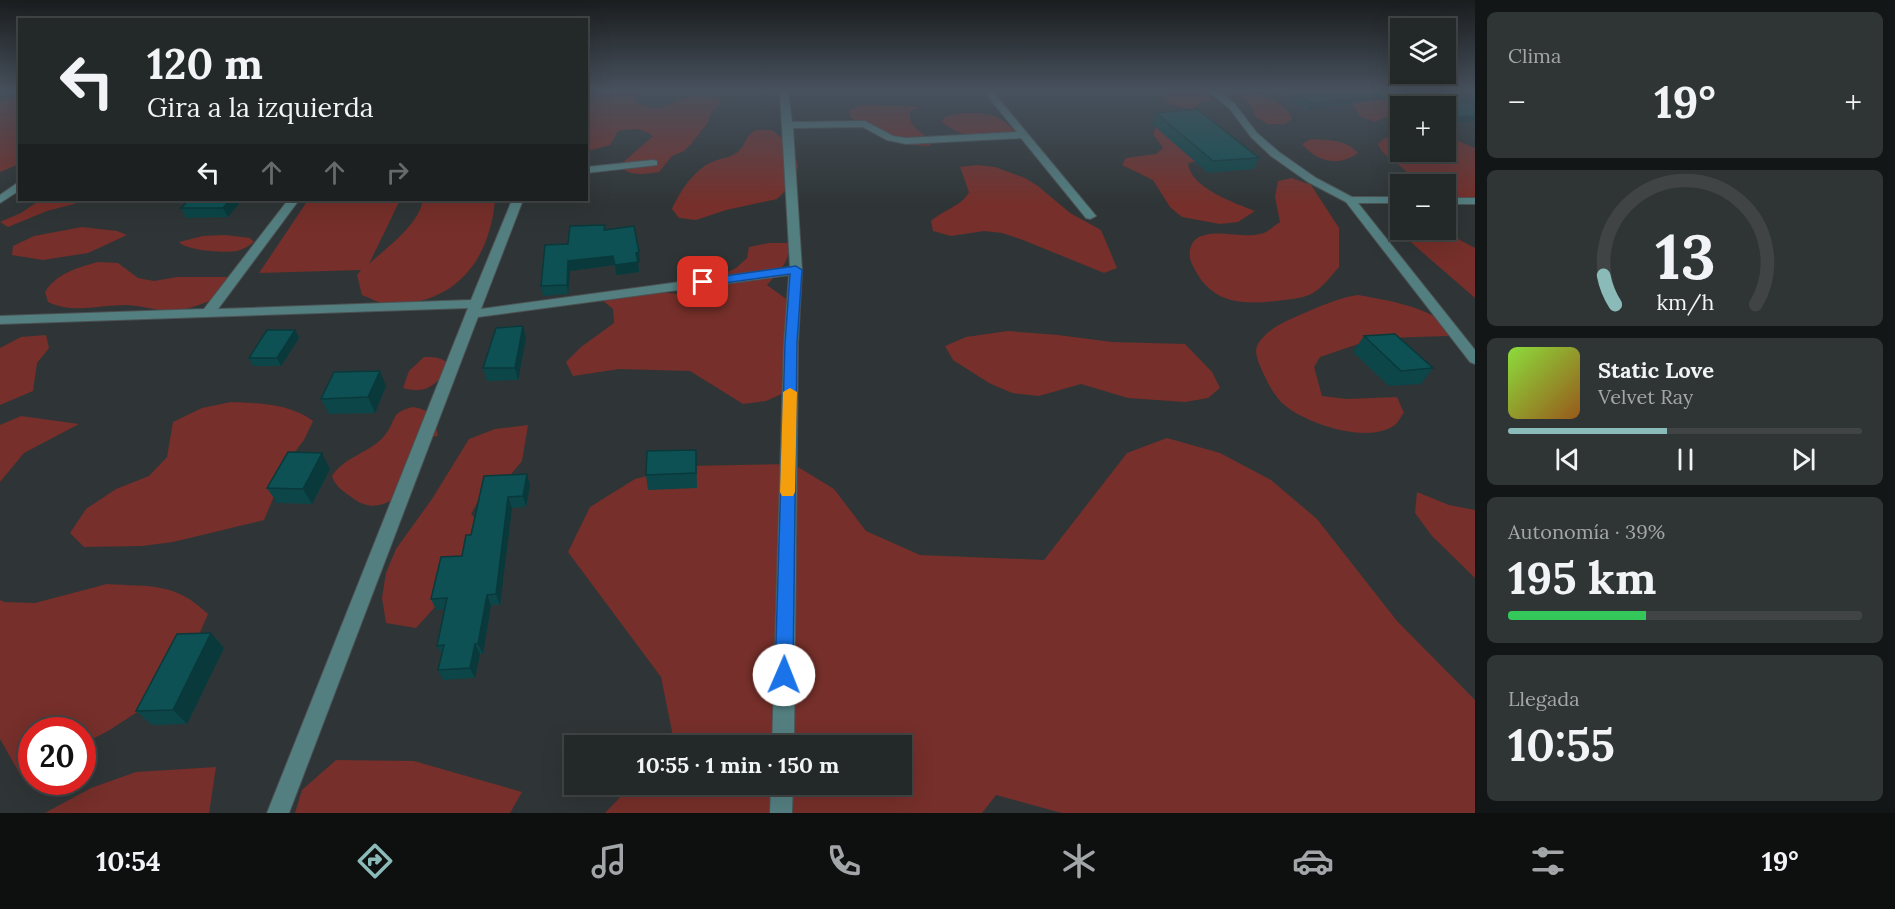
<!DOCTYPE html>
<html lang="es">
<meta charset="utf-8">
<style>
:root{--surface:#232828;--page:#2f3434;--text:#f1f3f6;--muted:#a3a6a8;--line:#404445;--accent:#8bbbb9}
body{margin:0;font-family:Lora,serif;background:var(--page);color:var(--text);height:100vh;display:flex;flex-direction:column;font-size:22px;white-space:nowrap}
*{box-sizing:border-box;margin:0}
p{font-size:20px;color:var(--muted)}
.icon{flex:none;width:33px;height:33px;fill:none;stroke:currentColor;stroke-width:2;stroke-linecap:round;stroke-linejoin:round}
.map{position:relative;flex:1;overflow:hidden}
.side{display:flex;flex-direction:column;gap:12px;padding:12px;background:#131616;width:420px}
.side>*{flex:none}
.top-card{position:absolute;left:18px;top:18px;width:570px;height:183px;border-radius:0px;box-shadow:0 6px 24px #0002,0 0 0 2px var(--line);background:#232828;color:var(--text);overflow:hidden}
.tools{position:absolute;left:1390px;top:18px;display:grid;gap:12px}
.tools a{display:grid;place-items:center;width:66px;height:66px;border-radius:0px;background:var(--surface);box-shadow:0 6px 24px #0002,0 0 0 2px var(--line);font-size:30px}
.speed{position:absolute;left:18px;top:717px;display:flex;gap:12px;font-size:30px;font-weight:700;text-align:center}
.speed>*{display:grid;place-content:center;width:78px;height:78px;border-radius:50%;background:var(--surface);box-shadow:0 6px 24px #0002,0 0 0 2px var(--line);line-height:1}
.speed .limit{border:9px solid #d22;background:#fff;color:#111}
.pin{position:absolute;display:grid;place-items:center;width:51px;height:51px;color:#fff;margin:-26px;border-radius:12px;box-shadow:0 3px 9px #0006}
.me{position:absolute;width:66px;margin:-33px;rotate:1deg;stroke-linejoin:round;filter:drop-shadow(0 0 4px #0008)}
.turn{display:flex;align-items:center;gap:21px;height:126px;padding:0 30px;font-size:27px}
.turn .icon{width:78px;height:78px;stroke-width:2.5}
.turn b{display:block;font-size:42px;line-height:51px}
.lanes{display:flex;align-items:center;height:57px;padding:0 30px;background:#0003;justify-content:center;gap:30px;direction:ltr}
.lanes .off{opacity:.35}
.big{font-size:45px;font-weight:700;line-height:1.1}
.side .tile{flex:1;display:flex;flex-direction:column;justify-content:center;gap:9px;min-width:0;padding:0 21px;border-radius:9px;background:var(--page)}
.side .dial{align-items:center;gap:0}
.dial svg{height:156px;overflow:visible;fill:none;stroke:var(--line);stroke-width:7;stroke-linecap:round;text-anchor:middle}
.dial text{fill:var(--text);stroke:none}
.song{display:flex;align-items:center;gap:18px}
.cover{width:72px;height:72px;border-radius:9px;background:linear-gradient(135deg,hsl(90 70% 55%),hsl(30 70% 35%))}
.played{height:6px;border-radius:3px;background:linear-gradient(90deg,var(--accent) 45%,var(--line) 45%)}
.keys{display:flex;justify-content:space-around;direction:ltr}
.heat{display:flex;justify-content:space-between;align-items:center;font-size:33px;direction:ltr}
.charge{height:9px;border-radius:4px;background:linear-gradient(90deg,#34c759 39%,var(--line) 0)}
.trip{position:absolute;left:564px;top:735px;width:348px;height:60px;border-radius:0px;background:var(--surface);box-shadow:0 6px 24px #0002,0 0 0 2px var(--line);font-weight:700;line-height:60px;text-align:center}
.tab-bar{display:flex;height:96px;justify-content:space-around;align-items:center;background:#0e1010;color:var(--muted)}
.tab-bar .icon{width:42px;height:42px}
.tab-bar .selected{color:var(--accent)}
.tab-bar b{font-size:27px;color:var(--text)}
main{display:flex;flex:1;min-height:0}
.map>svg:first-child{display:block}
.green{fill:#762f2a}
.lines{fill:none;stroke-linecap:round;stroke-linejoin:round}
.minor-casing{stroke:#4c5253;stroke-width:2}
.minor{fill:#547f81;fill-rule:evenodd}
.wall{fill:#0c4648}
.shaded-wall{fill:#0a393b}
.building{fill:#0e5154;stroke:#0a393b;stroke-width:1.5}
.route{fill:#1a73e8;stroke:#114b97;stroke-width:1.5}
.slow{fill:#f59e0b}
</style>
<main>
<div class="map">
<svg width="1475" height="813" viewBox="0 0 1475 813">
<rect width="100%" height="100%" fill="#2f3536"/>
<!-- green -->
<path class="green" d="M 597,91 L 638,91 L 634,100 C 662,119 670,99 693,96 C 702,95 712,98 721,98 L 719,105 L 712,111 L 707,124 L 691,144 L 684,151 L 672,156 L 659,172 C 644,174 631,177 619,166 L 653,136 C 642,128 632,128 618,131 L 610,145 L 587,151 L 586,114 Z
M 1168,91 L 1201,91 L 1214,101 L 1200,102 L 1194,110 L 1176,106 L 1165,101 L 1164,94 Z
M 1233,91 C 1254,91 1284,99 1292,119 L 1285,124 L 1268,124 L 1256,117 L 1250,104 Z
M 1344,91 L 1366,91 L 1397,106 L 1398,112 L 1375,122 L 1360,116 Z
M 19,94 L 19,164 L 0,172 L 0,102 Z
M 872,105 L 920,107 L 910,111 C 908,126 920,132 931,139 L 930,146 L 913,145 L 851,118 L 849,111 L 858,106 Z
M 961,113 C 990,113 999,113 1018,135 C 991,137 962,141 941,121 L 947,116 Z
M 1175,124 L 1215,158 L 1188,163 C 1190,188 1235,203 1255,211 L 1238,222 L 1220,224 L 1182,217 L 1170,207 L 1153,180 L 1122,165 L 1126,158 L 1156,154 L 1163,148 L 1153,134 L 1156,127 Z
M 756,130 L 772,130 L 788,143 L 796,158 L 798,167 L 785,191 L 777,199 L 726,210 L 696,220 L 679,218 L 672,209 C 680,191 694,170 712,162 C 721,158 731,158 739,151 C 747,143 744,137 756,130 Z
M 1401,136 L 1401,152 L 1446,152 L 1446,136 L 1475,148 L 1475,200 L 1446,196 L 1446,184 L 1413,184 C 1407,162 1386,164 1378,144 L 1384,138 Z
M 1311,139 C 1328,140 1346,139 1358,153 C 1339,167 1317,162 1302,144 Z
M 977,165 L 995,167 L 1025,178 L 1038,186 L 1070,213 L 1101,230 L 1117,268 L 1104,273 L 1023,240 L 1002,233 L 984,231 L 951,236 L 933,231 L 931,221 C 943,210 962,206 969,192 L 960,167 Z
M 1292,178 L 1311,185 L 1339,228 L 1339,267 C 1331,276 1323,287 1313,293 C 1302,299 1289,299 1277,301 C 1238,305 1210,303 1192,264 C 1188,256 1189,245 1196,239 C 1213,227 1241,239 1260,234 C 1267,233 1274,226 1280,222 L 1275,197 L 1278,181 Z
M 40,200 L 89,200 L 47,211 L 8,227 L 0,222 L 21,213 Z
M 308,200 L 400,200 L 369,264 C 388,246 418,226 423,200 L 495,200 C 491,248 467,292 415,302 C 407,303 396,307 388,305 C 379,303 370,298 362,295 L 357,275 L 361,270 L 259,273 Z
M 1401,218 L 1401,230 L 1441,230 L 1475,248 L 1475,298 L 1399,232 L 1393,223 Z
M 82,227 L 117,231 L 127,235 L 88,253 L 43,260 L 12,255 L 13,246 L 34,236 Z
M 225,235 L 250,238 L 254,242 C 249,246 244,249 237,251 C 225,253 187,251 179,242 L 203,236 Z
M 769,243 L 789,243 C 790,263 779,271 767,285 L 793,304 L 786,392 L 766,401 L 743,404 L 690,371 L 619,369 L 573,376 L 566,362 L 581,347 L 614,323 L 613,309 L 602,300 L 619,290 L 682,294 L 736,268 L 747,258 L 749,247 Z
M 98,262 L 118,263 L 138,278 L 154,281 L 177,277 L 233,277 C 225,301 187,312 162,310 C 150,309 138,305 125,305 C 98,305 74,314 48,302 L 45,292 C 57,273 77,268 98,262 Z
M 1358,295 C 1391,301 1419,305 1447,324 L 1448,336 L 1385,338 L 1367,341 L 1320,357 L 1314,367 L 1322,396 L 1347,399 L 1397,397 L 1404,413 C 1401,416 1399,421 1396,424 C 1370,446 1302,423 1281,402 C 1271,391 1266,379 1260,366 C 1257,358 1253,349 1260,341 C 1269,328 1288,320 1302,314 C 1321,306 1338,298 1358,295 Z
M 1008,331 L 1058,335 L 1112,342 L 1185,344 L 1212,372 L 1220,388 L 1208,398 L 1185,402 L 1128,398 L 1081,384 L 1039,396 L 1012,393 L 989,383 L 953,360 L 945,346 L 966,337 Z
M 46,335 L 49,348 L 37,363 L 33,391 L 0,405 L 0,348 L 21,337 Z
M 424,357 C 436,357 443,357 451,367 C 436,384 427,395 403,388 L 409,371 Z
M 231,402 C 259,403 290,404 313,421 L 304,440 L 290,458 L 264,520 L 173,542 L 142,546 L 84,547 L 70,533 L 86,509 L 116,489 L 149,476 L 167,457 L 173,422 L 202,408 Z
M 413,407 C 434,411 434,417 438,436 L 425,438 C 420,450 415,478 407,487 C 394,503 372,513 354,499 C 345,492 336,488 332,476 C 346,455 371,453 385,435 C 397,420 390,412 413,407 Z
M 21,416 L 79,424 L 24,453 L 0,482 L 0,425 Z
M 528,425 L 522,461 L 507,479 L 482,494 L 471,514 L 488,530 L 462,577 L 416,628 L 386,623 L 382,598 L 386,573 L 396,549 L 432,499 L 469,439 L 495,429 Z
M 1167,438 L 1220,453 L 1271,480 L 1317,519 L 1397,621 L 1475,700 L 1475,813 L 1062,813 L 996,795 L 982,813 L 605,813 L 632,785 L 902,784 L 902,746 L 669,745 L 674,741 L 661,677 L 568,552 L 590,507 L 635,479 L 687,466 L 793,464 L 834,489 L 866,531 L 920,555 L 1044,560 L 1127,453 Z
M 1417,492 L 1449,505 L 1475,510 L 1475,578 L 1432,536 L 1415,513 Z
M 107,584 C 151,587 175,582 208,614 L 176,687 L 108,731 L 83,744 L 82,730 L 32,730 L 31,770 L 21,776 L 0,739 L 0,600 L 4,602 L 35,603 Z
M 336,760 L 414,761 L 522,792 L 510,813 L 295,813 L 302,790 Z
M 216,767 L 209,813 L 45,813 L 91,788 L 136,772 Z"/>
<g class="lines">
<defs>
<path id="minor" d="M 780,91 L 788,91 L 792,122 L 865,121 L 893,136 L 906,138 L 1017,132 L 989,98 L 988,91 L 996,91 L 998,98 L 1096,216 L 1090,219 L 1086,218 L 1021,138 L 906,144 L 887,140 L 863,127 L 793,128 L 802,270 L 798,343 L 794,746 L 772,746 L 784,343 L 789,275 L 478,317 L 289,813 L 267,813 L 468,308 L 0,324 L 0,316 L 204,309 L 288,200 L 299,200 L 218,309 L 471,300 L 512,200 L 523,200 L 481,309 L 790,267 Z
M 1208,91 L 1218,91 L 1235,104 L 1257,133 L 1279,152 L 1316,178 L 1352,197 L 1401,197 L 1401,203 L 1358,203 L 1475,350 L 1475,364 L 1470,362 L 1346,202 L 1308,182 L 1271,156 L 1251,137 L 1229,108 Z
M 653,160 L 657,161 L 657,165 L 586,173 L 586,167 Z
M 20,181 L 20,190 L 0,203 L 0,195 Z
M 1446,198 L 1475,198 L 1475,204 L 1446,204 Z
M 771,784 L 793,784 L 792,813 L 770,813 Z"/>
</defs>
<!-- minor casing -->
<use href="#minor" class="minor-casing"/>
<!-- minor -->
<use href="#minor" class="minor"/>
</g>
<!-- wall -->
<path class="wall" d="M 1274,91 L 1441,91 L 1475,121 L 1446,125 L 1446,106 L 1401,106 L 1401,108 L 1382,99 L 1307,110 Z
M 1443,91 L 1475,91 L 1475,106 Z
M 1156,113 L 1259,158 L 1254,169 L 1208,173 L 1152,124 Z
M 242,200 L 228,217 L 186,218 L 181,208 Z
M 605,225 L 605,230 L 640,262 L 638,262 L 639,272 L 616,275 L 614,265 L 570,271 L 568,294 L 543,296 L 541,286 L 568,244 Z
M 523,326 L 526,338 L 518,380 L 487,381 L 483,368 Z
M 295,330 L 299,338 L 281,366 L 253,366 L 249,358 Z
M 1364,336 L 1433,368 L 1421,384 L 1389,386 L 1353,352 Z
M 386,386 L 375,413 L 329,414 L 321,399 Z
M 696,450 L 697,488 L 648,490 L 646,475 Z
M 330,469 L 312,504 L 277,503 L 267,488 Z
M 484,476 L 530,485 L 526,507 L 512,508 L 500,605 L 491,605 L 483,654 L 480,654 L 475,678 L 443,680 L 438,670 L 442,655 L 437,646 L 445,609 L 436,610 L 431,599 L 462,556 L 471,535 Z
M 211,633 L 224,648 L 187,724 L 152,725 L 136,711 Z"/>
<!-- shaded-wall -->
<path class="shaded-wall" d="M 1386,93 L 1382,99 L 1307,110 L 1311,103 Z
M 1475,115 L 1475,121 L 1446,125 L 1446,119 Z
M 230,200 L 242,200 L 228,217 L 223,208 Z
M 639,252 L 640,262 L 638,262 L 639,272 L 616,275 L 615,265 L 636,253 Z
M 613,256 L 614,265 L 570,271 L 568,294 L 567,285 L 568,261 Z
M 523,326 L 526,338 L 518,380 L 515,368 Z
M 295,330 L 299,338 L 281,366 L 277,358 Z
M 380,371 L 386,386 L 375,413 L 368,397 Z
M 322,453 L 330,469 L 312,504 L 303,489 Z
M 527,474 L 530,485 L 526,507 L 523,496 Z
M 508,497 L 512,508 L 500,605 L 496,594 Z
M 487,595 L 491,605 L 483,654 L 478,644 Z
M 211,633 L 224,648 L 187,724 L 173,710 Z
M 475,644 L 480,654 L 475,678 L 470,668 Z"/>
<!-- building -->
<path class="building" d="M 1289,91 L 1441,91 L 1475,106 L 1475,115 L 1446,119 L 1446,106 L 1415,106 L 1386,93 L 1311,103 Z
M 1461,91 L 1475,91 L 1475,97 Z
M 1197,109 L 1259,158 L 1213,161 L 1156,113 Z
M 189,200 L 230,200 L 223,208 L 181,208 Z
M 605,225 L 604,230 L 634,226 L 639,252 L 636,253 L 638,262 L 615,265 L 613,256 L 568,261 L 567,285 L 541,286 L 545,245 L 568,244 L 570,226 Z
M 523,326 L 515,368 L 483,368 L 496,328 Z
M 267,330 L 295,330 L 277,358 L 249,358 Z
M 1395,334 L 1433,368 L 1401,371 L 1364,336 Z
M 380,371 L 368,397 L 321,399 L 334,372 Z
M 696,450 L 696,473 L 646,475 L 647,451 Z
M 288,452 L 322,453 L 303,489 L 267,488 Z
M 527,474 L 523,496 L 508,497 L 496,594 L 487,595 L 478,644 L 475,644 L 470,668 L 438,670 L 444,645 L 437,646 L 447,598 L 431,599 L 441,557 L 462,556 L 466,535 L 471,535 L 484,476 Z
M 211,633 L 173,710 L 136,711 L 177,634 Z"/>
<!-- sky -->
<linearGradient id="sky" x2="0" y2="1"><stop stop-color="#1a1d1e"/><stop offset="0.44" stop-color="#47515d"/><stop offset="1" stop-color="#47515d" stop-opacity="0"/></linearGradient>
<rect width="1475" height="205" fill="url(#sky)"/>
<!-- route -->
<path class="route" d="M 796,266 L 802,270 L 797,343 L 793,675 L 791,681 L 784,683 L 778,681 L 775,675 L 785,343 L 790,274 L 703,286 L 698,282 L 703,279 Z"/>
<!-- slow -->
<path class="slow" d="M 790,388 L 797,392 L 795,492 L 793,496 L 782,496 L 780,492 L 783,392 Z"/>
</svg>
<div class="tools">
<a><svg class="icon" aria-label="layers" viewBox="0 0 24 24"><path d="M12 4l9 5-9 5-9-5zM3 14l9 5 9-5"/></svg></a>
<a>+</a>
<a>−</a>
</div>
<div class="speed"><div class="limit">20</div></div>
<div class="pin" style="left:703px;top:282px;background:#d93025"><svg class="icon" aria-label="arrive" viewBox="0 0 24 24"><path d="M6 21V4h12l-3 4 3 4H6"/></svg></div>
<svg class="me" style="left:784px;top:675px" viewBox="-20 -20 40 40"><circle r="19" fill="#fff"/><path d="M0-13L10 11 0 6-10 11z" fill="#1a73e8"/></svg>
<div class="trip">10:55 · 1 min · 150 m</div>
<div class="top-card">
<div class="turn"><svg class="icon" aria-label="left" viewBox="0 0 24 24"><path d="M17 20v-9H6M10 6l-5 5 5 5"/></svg><div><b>120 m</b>Gira a la izquierda</div></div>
<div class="lanes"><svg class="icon" aria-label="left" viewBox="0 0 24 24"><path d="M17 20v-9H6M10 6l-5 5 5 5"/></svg><svg class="icon off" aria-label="ahead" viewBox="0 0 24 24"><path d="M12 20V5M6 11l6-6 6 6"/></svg><svg class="icon off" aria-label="ahead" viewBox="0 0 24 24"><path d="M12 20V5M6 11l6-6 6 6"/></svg><svg class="icon off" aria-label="right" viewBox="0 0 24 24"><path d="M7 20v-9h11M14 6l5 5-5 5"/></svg></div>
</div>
</div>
<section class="side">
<div class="tile"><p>Clima</p>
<div class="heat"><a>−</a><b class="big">19°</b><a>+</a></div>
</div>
<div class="tile dial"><svg viewBox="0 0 100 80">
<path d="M14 69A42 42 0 1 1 86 69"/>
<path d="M14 69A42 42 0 0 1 8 54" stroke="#8bbbb9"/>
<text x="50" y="56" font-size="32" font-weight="700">13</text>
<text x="50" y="72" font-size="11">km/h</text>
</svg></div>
<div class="tile">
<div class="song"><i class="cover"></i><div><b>Static Love</b><p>Velvet Ray</p></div></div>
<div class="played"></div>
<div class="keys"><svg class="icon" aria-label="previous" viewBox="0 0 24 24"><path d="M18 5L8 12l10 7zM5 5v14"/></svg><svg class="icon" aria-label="pause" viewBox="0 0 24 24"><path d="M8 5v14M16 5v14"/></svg><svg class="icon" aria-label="next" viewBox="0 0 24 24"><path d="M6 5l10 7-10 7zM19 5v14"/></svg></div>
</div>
<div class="tile"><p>Autonomía · 39%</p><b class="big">195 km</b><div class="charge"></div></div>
<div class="tile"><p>Llegada</p><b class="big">10:55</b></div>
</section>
</main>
<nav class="tab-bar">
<b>10:54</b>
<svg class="icon selected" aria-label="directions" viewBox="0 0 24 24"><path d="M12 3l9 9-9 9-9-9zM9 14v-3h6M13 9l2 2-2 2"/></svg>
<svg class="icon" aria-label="music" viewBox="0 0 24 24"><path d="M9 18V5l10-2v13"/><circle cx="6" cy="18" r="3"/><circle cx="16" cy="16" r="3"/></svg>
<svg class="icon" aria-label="phone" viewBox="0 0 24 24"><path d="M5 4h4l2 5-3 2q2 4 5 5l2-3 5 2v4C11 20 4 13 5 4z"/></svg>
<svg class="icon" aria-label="climate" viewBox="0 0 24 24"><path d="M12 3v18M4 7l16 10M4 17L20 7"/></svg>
<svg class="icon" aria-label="car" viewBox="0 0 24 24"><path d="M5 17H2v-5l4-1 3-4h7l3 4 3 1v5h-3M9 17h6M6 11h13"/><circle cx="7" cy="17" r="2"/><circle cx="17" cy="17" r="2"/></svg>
<svg class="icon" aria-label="filters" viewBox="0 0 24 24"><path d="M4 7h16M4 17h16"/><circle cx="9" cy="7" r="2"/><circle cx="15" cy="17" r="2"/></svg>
<b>19°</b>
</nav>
